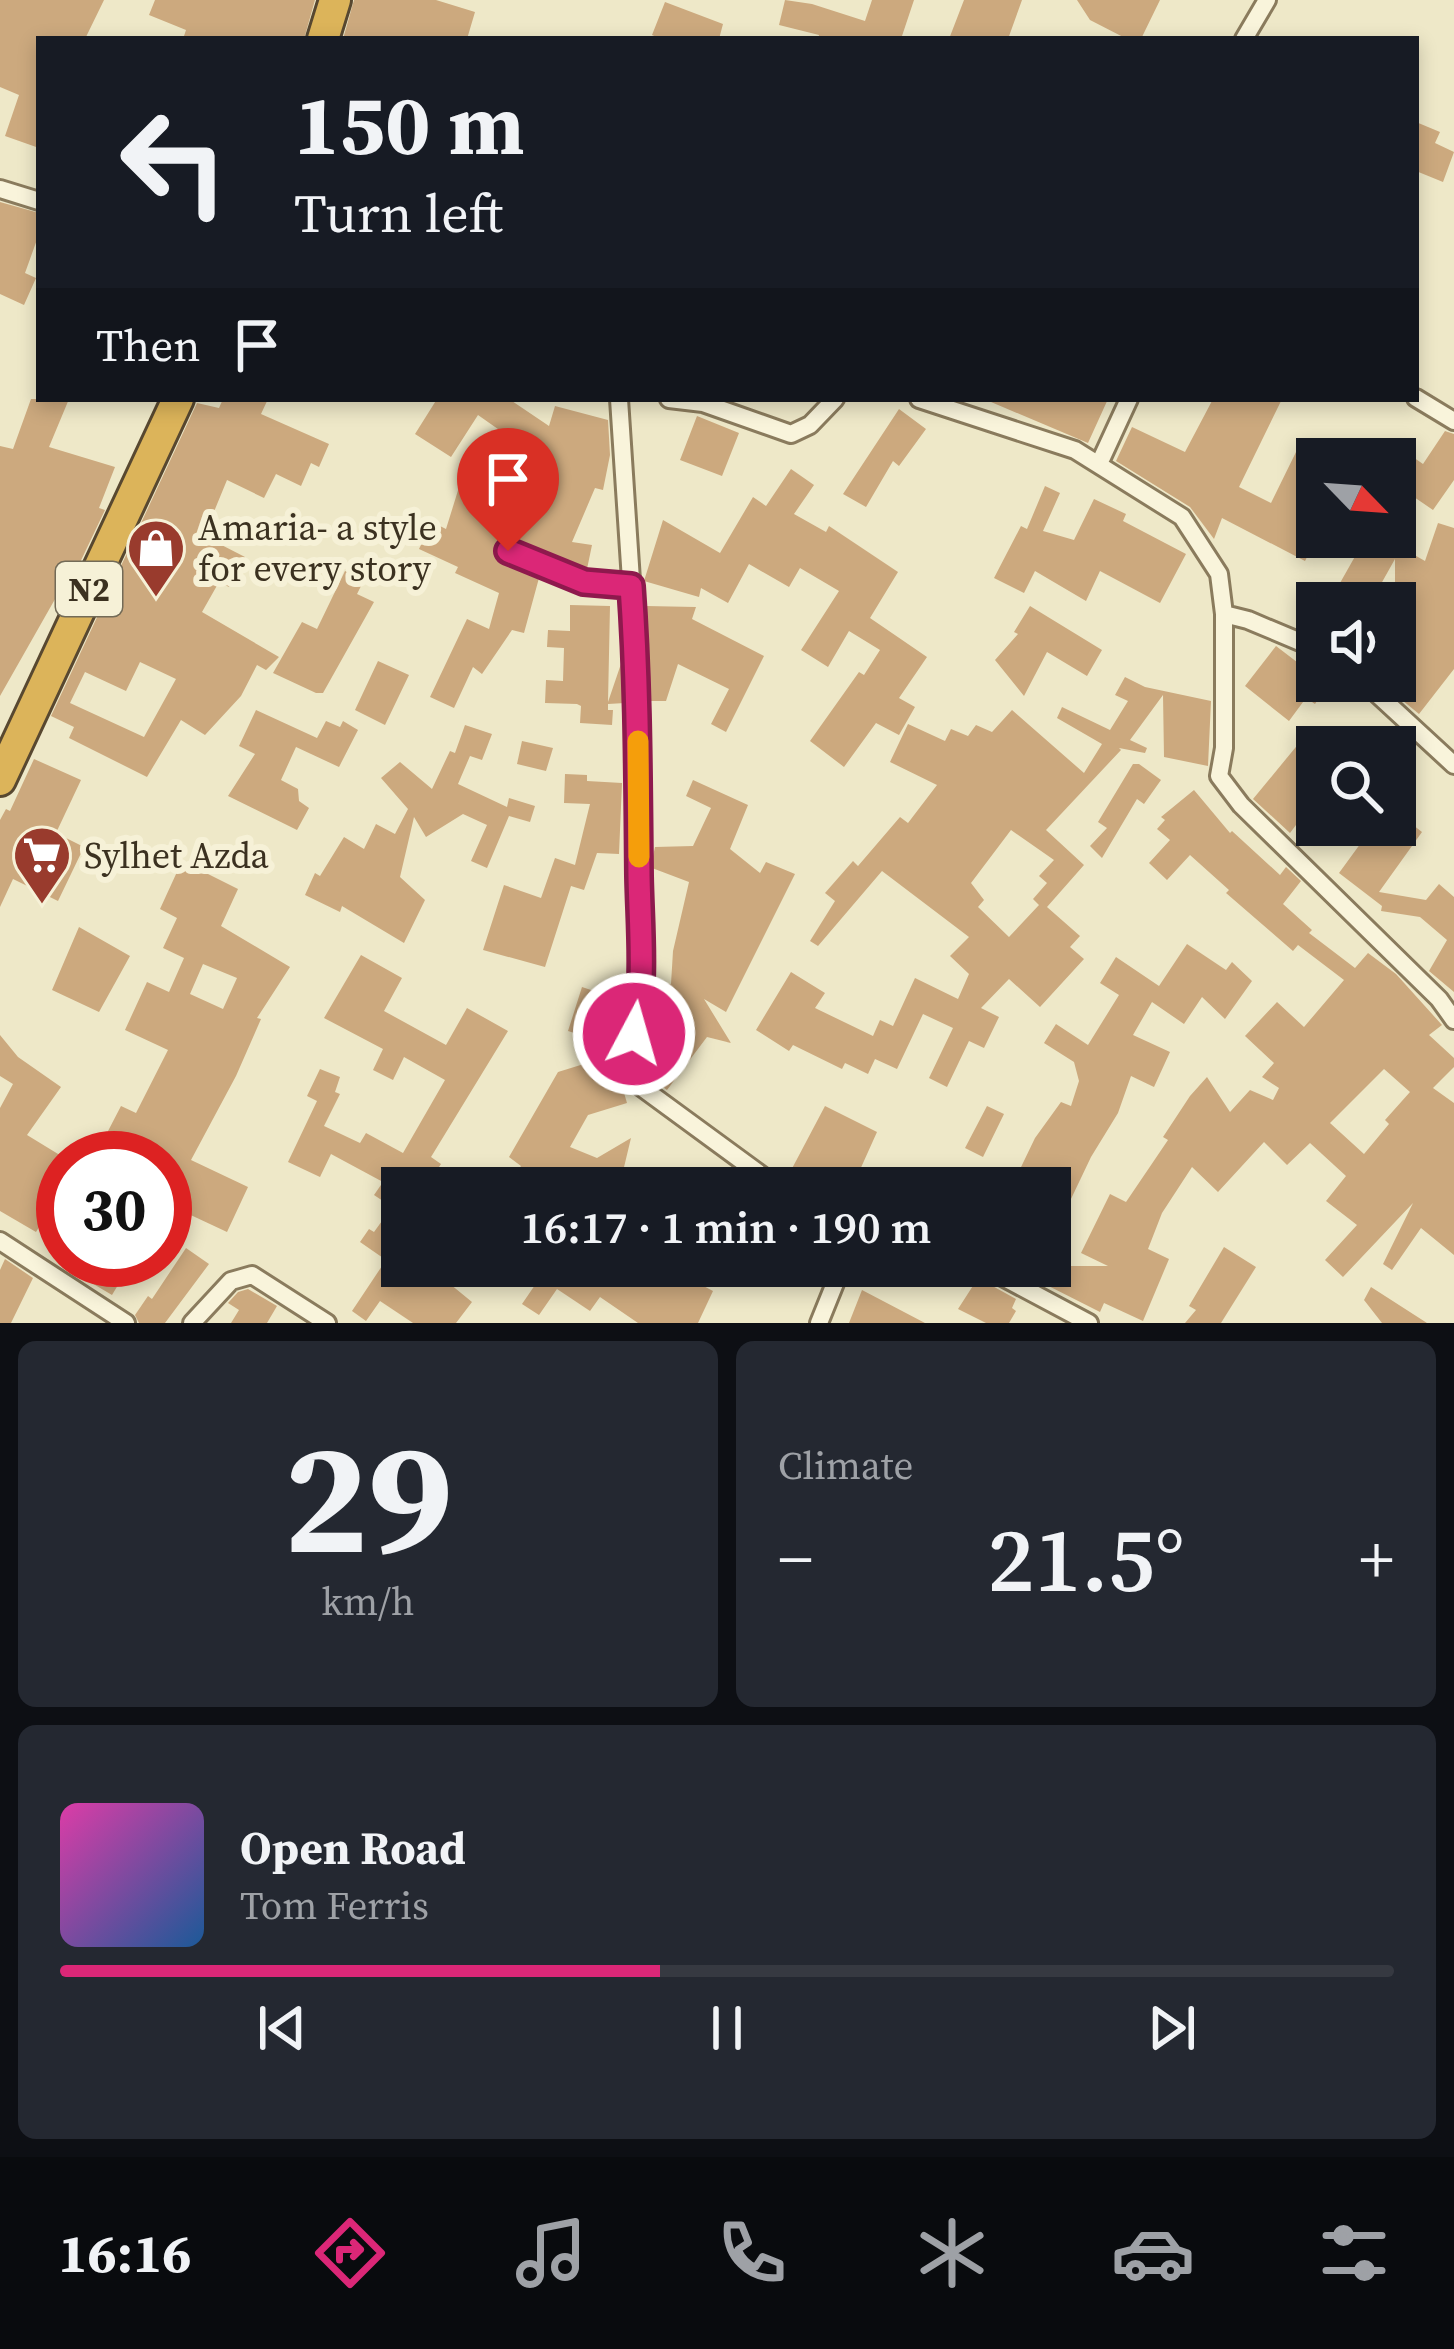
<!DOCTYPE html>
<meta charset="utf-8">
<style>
:root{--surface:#171b24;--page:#242831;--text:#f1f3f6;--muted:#9ea1a6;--line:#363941;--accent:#db2777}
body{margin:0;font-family:"Source Serif 4",serif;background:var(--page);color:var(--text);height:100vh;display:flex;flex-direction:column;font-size:45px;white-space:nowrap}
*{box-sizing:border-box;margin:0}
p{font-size:39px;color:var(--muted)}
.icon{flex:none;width:66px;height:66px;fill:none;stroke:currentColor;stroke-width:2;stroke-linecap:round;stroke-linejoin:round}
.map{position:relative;height:1323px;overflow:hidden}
.panel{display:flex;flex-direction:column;gap:18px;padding:18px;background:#0d0f14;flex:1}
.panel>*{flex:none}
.guide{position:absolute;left:36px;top:36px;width:1383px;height:366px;border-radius:0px;box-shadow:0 6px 18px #0003;background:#171b24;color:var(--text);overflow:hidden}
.needle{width:78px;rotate:115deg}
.controls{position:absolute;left:1296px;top:438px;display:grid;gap:24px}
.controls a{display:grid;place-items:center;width:120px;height:120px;border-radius:0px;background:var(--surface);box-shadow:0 6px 18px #0003;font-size:60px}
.speed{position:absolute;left:36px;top:1131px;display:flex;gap:24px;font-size:60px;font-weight:700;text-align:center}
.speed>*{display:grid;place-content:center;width:156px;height:156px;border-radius:50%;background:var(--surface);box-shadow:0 6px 18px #0003;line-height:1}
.speed .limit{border:18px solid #d22;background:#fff;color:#111}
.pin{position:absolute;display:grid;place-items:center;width:102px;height:102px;color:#fff;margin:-123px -51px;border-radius:50% 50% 50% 0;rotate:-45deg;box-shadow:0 0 12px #0007}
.pin .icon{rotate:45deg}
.me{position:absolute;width:132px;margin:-66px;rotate:6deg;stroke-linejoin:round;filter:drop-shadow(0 0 9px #0008)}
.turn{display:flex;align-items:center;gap:42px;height:252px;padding:0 60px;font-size:54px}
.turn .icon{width:156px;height:156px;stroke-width:2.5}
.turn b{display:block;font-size:84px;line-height:102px}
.then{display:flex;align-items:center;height:114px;padding:0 60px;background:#0003;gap:24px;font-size:45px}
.big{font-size:90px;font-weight:600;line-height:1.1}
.panel .card{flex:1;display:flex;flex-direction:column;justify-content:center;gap:18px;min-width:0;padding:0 42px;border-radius:18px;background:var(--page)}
.panel .dial{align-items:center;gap:0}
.dial b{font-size:156px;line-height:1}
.song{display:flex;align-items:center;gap:36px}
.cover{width:144px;height:144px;border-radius:18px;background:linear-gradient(135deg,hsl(320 70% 55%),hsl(210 70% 35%))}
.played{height:12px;border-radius:6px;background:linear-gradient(90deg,var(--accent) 45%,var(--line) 45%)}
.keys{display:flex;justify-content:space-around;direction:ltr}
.heat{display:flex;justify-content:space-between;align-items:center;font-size:66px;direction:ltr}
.panel .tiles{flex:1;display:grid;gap:18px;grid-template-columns:1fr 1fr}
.card:last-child{grid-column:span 2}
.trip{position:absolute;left:381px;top:1167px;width:690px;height:120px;border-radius:0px;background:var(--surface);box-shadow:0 6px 18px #0003;font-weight:600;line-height:120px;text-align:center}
.tabs{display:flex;height:192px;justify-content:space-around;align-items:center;background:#090b0e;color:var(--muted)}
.tabs .icon{width:84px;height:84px}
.tabs .active{color:var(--accent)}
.tabs b{font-size:54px;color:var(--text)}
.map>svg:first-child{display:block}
.building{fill:#cca97e;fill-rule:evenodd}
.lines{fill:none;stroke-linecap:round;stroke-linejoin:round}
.street-casing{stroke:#8a7b5d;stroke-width:22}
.highway-casing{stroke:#584830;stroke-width:36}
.street{stroke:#f9f4db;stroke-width:16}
.highway{stroke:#dcb45a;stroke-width:30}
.route-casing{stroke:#8e194d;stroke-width:30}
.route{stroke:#db2777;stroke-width:21}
.slow{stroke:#f59e0b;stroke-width:21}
.labels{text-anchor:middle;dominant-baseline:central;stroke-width:12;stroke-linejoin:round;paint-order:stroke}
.shield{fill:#f6f1d7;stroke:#736b57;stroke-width:3}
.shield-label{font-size:33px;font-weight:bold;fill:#3b3120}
.poi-label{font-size:36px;fill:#3b3120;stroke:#f6f1d7;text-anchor:start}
</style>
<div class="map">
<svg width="1454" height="1323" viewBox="0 0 1454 1323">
<rect width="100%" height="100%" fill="#eee8c8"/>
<!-- building -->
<path class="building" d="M 0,0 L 104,0 L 85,39 L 39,39 L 39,148 L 5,136 L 19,95 L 0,87 Z
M 155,0 L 315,0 L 304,39 L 183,39 L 186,30 L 149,15 Z
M 354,0 L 436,0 L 475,12 L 467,39 L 343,39 Z
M 785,0 L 812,4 L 865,21 L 872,0 L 914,0 L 901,39 L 818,39 L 819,35 L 779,25 Z
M 964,0 L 1022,0 L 1008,39 L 949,39 Z
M 1077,0 L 1160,0 L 1141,39 L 1127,39 L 1090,20 Z
M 665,2 L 723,24 L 719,39 L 661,39 L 652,35 Z
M 1416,122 L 1440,132 L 1435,143 L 1454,152 L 1443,182 L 1416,171 Z
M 0,202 L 39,213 L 39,234 L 25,273 L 36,278 L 24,305 L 0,294 Z
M 31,399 L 69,399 L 49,447 L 115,467 L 99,508 L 105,510 L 75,573 L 72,579 L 67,578 L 0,696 L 0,446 L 13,449 Z
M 223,399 L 268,399 L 261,414 L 329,444 L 319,467 L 311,463 L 301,486 L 276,474 L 264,498 L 227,480 L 204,536 L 245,557 L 229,587 L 219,582 L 202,612 L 279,657 L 266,670 L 257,665 L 241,696 L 205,735 L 181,720 L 147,777 L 69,738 L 74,727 L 51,716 L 197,403 L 219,408 ZM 140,662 L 176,679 L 144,737 L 70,703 L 85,672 L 126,691 Z
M 437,399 L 509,399 L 549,426 L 555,406 L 608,420 L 610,455 L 603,490 L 595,488 L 572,542 L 592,545 L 587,569 L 513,539 L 505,539 L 497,545 L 499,560 L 539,578 L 524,633 L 512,630 L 482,674 L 473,667 L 454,708 L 430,697 L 467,619 L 489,629 L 499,593 L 455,573 L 458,567 L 419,549 L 432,522 L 446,529 L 460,484 L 490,494 L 494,480 L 529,491 L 539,458 L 478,415 L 451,457 L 415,434 Z
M 984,399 L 1108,399 L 1088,443 Z
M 1213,399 L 1282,399 L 1239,487 L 1271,503 L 1297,450 L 1317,460 L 1317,538 L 1305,561 L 1222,518 L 1214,539 L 1190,507 L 1116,461 L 1132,427 L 1185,452 Z
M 899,409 L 926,429 L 899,466 L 893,461 L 866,507 L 843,494 Z
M 697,416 L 739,433 L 722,476 L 680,460 Z
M 1445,431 L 1454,434 L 1454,480 L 1433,510 L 1414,497 L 1395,533 L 1395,477 L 1410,455 L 1423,464 Z
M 791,469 L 814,485 L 794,514 L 826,532 L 829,526 L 898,572 L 870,618 L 927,657 L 899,698 L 915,707 L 899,735 L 876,723 L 844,767 L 810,741 L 859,672 L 864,675 L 880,650 L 849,631 L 828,667 L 801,650 L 839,591 L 800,568 L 789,587 L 749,564 L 728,603 L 701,588 L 699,597 L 644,581 L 663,520 L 720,553 L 753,497 L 766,506 Z
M 1045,486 L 1060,493 L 1043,531 L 1074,540 L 1094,499 L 1126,514 L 1123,521 L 1186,554 L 1160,603 L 1100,571 L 1086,601 L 1035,571 L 1024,593 L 994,578 L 1021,526 L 1027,529 Z
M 1438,523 L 1454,528 L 1454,669 L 1419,714 L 1402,700 L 1407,692 L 1395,687 L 1395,641 L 1405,618 L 1395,612 L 1395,559 L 1372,600 L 1340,583 L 1366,537 L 1374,537 L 1395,549 L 1395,544 L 1425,561 Z
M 345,571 L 364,580 L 357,594 L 374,602 L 323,693 L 316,693 L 273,673 L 302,622 L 317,629 Z
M 570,605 L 610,606 L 608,702 L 623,658 L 625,686 L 625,703 L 608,704 L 608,710 L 613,710 L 612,725 L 580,723 L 581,706 L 577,704 L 545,703 L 546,680 L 563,681 L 564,648 L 547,647 L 548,630 L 570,631 Z
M 646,606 L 696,607 L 692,619 L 764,656 L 726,732 L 711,724 L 729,689 L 678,664 L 666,701 L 651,701 Z
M 1030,606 L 1102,650 L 1087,676 L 1047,652 L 1024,696 L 995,660 L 1018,634 L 1014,632 Z
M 1276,646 L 1327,685 L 1315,704 L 1306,698 L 1289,721 L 1245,686 Z
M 378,661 L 409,675 L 385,725 L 355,710 Z
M 1125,677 L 1145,687 L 1211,701 L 1208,766 L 1164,757 L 1163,695 L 1130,740 L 1147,748 L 1145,753 L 1119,748 L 1121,750 L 1046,830 L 1084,865 L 1047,907 L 1080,936 L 1070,947 L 1084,959 L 1040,1007 L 1009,979 L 981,1008 L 999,1017 L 984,1048 L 969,1041 L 947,1087 L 929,1078 L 953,1028 L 923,1014 L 897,1069 L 875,1059 L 868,1074 L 845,1063 L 842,1069 L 793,1045 L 789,1051 L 756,1030 L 791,972 L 825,993 L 815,1008 L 873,1036 L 880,1020 L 893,1026 L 915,978 L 958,999 L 969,974 L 950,956 L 969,937 L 882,871 L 818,946 L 810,941 L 835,901 L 825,893 L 853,861 L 858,866 L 900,817 L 908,823 L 937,785 L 890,762 L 908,724 L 945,741 L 951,729 L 968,736 L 976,725 L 992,732 L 1012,710 L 1084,773 L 1102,744 L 1057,718 L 1062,707 L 1110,730 L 1128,701 L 1115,695 ZM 1011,830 L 1054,860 L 1039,876 L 1047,883 L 1033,899 L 1039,905 L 1009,937 L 978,907 L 984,900 L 971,883 Z
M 256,710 L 317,738 L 326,721 L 340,727 L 343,721 L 358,730 L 339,767 L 296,747 L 281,780 L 298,789 L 299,801 L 309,808 L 297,830 L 228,796 L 255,754 L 239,746 Z
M 465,725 L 492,734 L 482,760 L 470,756 L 458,784 L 507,807 L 509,798 L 535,806 L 530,822 L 509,816 L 487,868 L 471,861 L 487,825 L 463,814 L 426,837 L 414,817 L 400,877 L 425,900 L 404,943 L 342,906 L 340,912 L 305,895 L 315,873 L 320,876 L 344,837 L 364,849 L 376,824 L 395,834 L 408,809 L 381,778 L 400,762 L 432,789 L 450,751 L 455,753 Z
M 522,741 L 553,748 L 546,771 L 517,764 Z
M 1300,742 L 1317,754 L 1317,797 L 1290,833 L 1253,799 Z
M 34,759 L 81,780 L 56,833 L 84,847 L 58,901 L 13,879 L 0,907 L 0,820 L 6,809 L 10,811 Z
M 1133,764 L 1139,764 L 1161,780 L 1144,804 L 1137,799 L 1102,858 L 1090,846 L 1107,828 L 1098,822 Z
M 565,774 L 587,775 L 587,781 L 622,783 L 619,854 L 597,853 L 584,890 L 571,886 L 545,967 L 483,950 L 504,885 L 541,898 L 555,858 L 575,865 L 590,804 L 564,803 Z
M 693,780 L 748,805 L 730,849 L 760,873 L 766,862 L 795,874 L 726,1012 L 704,999 L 731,1043 L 707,1037 L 667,1090 L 655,1081 L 661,1026 L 649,1024 L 652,1010 L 658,1012 L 656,982 L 671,984 L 673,951 L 689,882 L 652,868 L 652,861 L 655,847 L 693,846 L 711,808 L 686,796 Z
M 1194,790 L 1230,833 L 1232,831 L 1280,875 L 1286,867 L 1301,881 L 1283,904 L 1312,930 L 1309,933 L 1355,968 L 1368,953 L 1396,974 L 1442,1025 L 1429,1035 L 1454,1058 L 1454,1067 L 1433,1088 L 1454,1103 L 1454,1255 L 1421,1228 L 1392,1270 L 1383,1264 L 1413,1203 L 1343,1277 L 1325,1260 L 1357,1225 L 1326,1201 L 1346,1176 L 1310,1143 L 1287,1165 L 1264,1142 L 1218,1192 L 1192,1167 L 1162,1213 L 1148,1249 L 1169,1259 L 1143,1321 L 1104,1303 L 1100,1312 L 1009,1266 L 1108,1266 L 1081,1253 L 1110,1194 L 1126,1202 L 1168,1140 L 1163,1137 L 1190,1096 L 1207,1077 L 1230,1112 L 1250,1090 L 1273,1100 L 1279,1088 L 1262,1077 L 1274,1063 L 1245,1036 L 1277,1002 L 1304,1027 L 1344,980 L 1298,945 L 1293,951 L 1226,893 L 1229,890 L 1190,855 L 1167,880 L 1149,863 L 1170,840 L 1157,829 L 1165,820 L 1161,817 ZM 1384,1069 L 1410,1092 L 1385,1120 L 1389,1124 L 1364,1154 L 1330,1123 Z
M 1395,811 L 1422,832 L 1379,892 L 1426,900 L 1439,884 L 1454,897 L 1454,992 L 1429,971 L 1447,940 L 1420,917 L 1381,911 L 1382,906 L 1339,873 L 1374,825 L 1395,825 Z
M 182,861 L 238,889 L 221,926 L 290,967 L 257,1018 L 261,1019 L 236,1076 L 191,1160 L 248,1187 L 227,1232 L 165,1203 L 165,1158 L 106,1158 L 118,1139 L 107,1133 L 121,1106 L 136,1113 L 168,1050 L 125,1030 L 147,982 L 169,992 L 184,958 L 163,948 L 177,918 L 160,909 ZM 203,964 L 237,978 L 223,1009 L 190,994 Z
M 79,927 L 130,956 L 99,1012 L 52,990 Z
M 1187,944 L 1226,970 L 1232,962 L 1252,981 L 1225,1019 L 1202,997 L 1184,1024 L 1152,1002 L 1133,1035 L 1170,1052 L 1154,1087 L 1131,1076 L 1118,1113 L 1091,1157 L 1050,1243 L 1050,1188 L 1011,1188 L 1035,1138 L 1061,1102 L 1071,1106 L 1079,1081 L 1074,1062 L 1044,1043 L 1056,1024 L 1088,1045 L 1119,995 L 1100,983 L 1116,957 L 1159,986 Z
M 361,955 L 402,978 L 384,1011 L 446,1045 L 467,1008 L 508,1031 L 431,1157 L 441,1164 L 425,1188 L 402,1188 L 402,1266 L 428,1266 L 472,1302 L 456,1323 L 413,1323 L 380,1301 L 366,1321 L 352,1311 L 386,1260 L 360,1242 L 369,1229 L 374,1232 L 392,1207 L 374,1195 L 383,1182 L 331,1154 L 320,1177 L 288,1162 L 317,1101 L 307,1096 L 320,1069 L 340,1077 L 335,1092 L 340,1094 L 324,1126 L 360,1143 L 366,1133 L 403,1153 L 445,1080 L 404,1057 L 393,1080 L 373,1070 L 383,1049 L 324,1018 Z
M 582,987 L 627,1002 L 618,1047 L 568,1031 Z
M 0,1035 L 18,1057 L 61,1087 L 27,1135 L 63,1157 L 63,1188 L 36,1232 L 0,1211 L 0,1108 L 13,1084 L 0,1076 Z
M 613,1055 L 627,1103 L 588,1115 L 570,1147 L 597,1158 L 631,1138 L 619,1188 L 521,1188 L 511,1181 L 521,1166 L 509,1157 L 558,1072 Z
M 825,1106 L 877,1132 L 859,1172 L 898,1188 L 798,1188 L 791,1185 L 787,1178 Z
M 987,1106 L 1004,1114 L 983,1157 L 965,1148 Z
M 1224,1247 L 1256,1267 L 1221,1323 L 1185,1323 L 1196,1310 L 1189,1306 Z
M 186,1248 L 209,1264 L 165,1323 L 139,1323 L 135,1315 L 148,1296 L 152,1299 Z
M 5,1259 L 33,1278 L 11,1323 L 0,1323 L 0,1270 Z
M 65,1260 L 133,1260 L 112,1295 L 90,1282 L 93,1277 Z
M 548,1266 L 666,1266 L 713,1291 L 698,1323 L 638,1323 L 600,1297 L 590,1311 L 557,1289 L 539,1315 L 522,1304 Z
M 978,1278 L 1016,1299 L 1012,1308 L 1016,1311 L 1009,1323 L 986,1323 L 958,1309 Z
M 1371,1287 L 1427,1323 L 1382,1323 L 1364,1300 Z
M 248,1289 L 277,1306 L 267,1323 L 231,1323 L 239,1310 L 228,1303 L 238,1292 Z
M 862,1290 L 925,1323 L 849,1323 Z"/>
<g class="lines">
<defs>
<path id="street" d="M 1244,39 L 1267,0
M 0,189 L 39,201
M 1416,398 L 1454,421
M 619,399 L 638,686 L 640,1007 L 628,1061 L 637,1084 L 779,1188
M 669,399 L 703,403 L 791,434 L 810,425 L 835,399
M 919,399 L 1075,450 L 1182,517 L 1219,574 L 1224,614 L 1224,748 L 1219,776 L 1241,805 L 1439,999 L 1454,1020
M 1099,464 L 1129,399
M 508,551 L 584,582 L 631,586
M 1224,614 L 1248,620 L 1317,649
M 1363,681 L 1454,765
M 0,1241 L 126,1323
M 982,1266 L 1089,1323
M 192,1323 L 231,1281 L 252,1275 L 327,1323
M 819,1323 L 842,1266"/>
<path id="highway" d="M 323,39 L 335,0
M 0,780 L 178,399"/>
</defs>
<!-- street casing -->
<use href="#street" class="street-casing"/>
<!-- highway casing -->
<use href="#highway" class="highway-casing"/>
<!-- street -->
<use href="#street" class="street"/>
<!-- highway -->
<use href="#highway" class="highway"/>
</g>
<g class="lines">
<defs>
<path id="route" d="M 508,551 L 584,582 L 631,586 C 638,683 638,779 639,876 C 640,928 646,984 634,1034"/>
</defs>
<!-- route casing -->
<use href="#route" class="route-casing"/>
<!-- route -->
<use href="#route" class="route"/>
<!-- slow -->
<path class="slow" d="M 638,741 L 639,857"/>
</g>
<!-- icons -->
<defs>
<symbol id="shop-pin" viewBox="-11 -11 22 30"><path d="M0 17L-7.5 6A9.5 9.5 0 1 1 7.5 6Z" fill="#993b2d" stroke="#f6f1d7"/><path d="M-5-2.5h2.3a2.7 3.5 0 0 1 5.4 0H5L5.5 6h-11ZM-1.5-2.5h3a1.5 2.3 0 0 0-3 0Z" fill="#fff"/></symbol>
<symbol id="supermarket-pin" viewBox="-11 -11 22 30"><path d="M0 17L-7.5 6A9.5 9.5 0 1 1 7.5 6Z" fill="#993b2d" stroke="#f6f1d7"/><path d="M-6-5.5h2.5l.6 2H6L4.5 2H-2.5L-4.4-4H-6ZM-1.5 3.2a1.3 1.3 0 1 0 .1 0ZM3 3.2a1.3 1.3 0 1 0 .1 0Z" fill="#fff"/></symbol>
</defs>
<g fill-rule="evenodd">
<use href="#shop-pin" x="123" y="515" width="66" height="90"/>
<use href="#supermarket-pin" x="9" y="822" width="66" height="90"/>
</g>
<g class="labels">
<!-- shield labels -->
<rect class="shield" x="56" y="562" width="66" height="54" rx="9"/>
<g class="shield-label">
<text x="89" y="589">N2</text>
</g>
<!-- poi labels -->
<g class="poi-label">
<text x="198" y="527">Amaria- a style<tspan x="198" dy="41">for every story</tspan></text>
<text x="84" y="855">Sylhet Azda</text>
</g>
</g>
</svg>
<div class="controls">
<a><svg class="needle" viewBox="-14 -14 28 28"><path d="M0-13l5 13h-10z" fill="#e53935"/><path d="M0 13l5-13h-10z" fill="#9ea1a6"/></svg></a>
<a><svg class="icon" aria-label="sound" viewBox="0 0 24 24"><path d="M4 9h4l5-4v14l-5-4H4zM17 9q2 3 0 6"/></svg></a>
<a><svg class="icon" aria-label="search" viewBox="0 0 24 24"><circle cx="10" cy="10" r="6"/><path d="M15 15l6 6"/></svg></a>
</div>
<div class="speed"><div class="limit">30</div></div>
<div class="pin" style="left:508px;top:551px;background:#d93025"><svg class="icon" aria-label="arrive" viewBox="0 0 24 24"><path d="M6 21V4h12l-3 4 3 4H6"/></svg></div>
<svg class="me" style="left:634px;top:1034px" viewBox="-20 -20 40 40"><circle r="17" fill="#db2777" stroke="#fff" stroke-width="3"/><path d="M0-11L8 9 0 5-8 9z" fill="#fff"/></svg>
<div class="trip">16:17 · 1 min · 190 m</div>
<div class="guide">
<div class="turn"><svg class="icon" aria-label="left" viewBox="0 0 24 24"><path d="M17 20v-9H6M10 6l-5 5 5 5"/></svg><div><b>150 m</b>Turn left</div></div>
<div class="then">Then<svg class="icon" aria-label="arrive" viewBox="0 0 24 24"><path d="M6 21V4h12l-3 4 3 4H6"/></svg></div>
</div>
</div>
<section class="panel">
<div class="tiles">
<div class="card dial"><b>29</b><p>km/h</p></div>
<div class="card"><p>Climate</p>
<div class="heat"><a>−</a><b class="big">21.5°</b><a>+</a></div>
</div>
<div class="card">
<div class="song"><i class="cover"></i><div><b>Open Road</b><p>Tom Ferris</p></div></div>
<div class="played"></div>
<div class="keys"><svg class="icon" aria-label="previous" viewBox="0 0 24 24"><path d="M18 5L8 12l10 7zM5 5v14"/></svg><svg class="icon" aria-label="pause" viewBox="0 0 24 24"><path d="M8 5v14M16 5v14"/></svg><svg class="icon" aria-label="next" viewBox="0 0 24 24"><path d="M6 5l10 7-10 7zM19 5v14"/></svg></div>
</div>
</div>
</section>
<nav class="tabs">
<b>16:16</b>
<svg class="icon active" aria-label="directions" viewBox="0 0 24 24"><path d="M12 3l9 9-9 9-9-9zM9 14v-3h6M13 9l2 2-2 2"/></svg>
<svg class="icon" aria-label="music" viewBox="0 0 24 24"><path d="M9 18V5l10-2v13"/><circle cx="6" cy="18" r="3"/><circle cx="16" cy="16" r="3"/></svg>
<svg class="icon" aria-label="phone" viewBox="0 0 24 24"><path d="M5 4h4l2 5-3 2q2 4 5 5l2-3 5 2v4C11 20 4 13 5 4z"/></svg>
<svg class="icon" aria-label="climate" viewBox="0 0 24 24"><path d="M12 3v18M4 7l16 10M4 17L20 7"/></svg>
<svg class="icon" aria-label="car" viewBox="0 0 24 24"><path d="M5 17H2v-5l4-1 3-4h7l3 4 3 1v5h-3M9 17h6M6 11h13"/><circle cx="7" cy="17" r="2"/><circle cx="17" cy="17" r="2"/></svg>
<svg class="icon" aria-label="filters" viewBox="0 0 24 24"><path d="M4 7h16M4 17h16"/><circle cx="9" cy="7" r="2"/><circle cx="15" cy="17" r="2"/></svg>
</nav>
